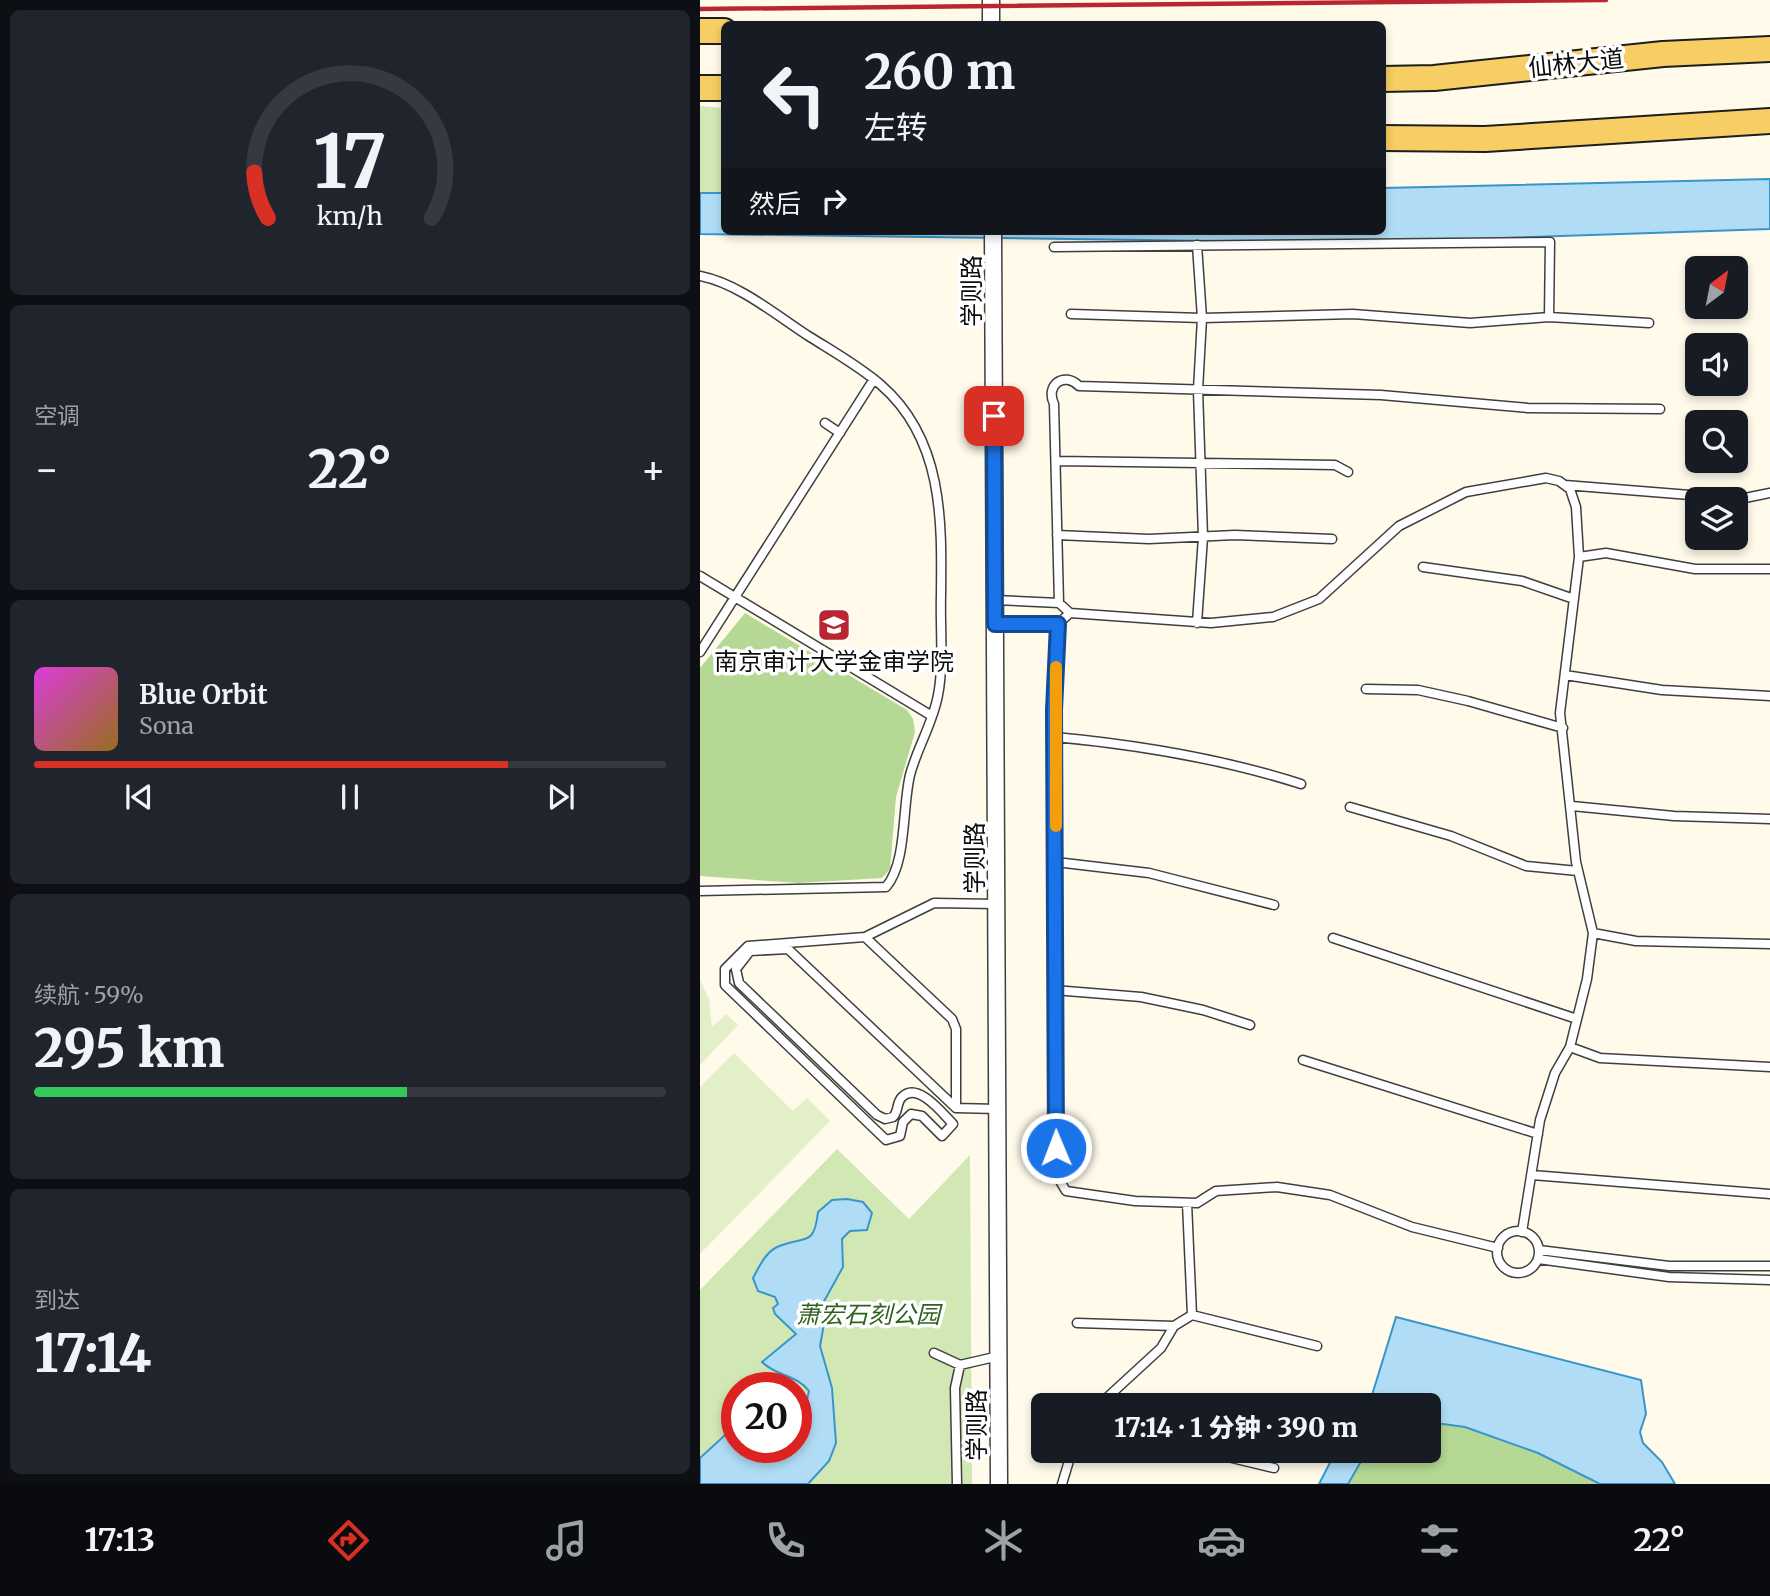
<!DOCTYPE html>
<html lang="zh">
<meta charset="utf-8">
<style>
:root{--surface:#171b24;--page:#20242c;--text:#f1f3f6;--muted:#9ea1a6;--line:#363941;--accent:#d93025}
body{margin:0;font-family:Merriweather,"Noto Sans SC",serif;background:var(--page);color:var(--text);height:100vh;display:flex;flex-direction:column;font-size:26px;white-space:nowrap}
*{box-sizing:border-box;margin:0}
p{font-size:23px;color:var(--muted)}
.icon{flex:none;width:38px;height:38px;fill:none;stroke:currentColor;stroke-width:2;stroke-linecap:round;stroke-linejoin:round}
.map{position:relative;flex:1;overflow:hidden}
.details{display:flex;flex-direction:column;gap:10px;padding:10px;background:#0d0f14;width:700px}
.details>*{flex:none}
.banner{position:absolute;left:21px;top:21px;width:665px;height:214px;border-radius:10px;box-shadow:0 4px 10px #0003;background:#171b24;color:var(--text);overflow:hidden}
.needle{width:46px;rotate:32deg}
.fabs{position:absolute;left:985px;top:256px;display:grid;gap:14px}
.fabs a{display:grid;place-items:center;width:63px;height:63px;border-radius:10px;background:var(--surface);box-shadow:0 4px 10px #0003;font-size:35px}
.speed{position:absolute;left:21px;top:1372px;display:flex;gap:14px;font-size:35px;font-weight:700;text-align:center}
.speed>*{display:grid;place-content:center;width:91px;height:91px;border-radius:50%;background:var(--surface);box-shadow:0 4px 10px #0003;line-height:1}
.speed .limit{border:10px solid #d22;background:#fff;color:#111}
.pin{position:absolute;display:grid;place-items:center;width:60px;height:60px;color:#fff;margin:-30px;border-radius:14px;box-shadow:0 4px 10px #0006}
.me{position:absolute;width:77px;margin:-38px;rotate:359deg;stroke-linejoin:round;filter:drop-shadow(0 0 5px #0008)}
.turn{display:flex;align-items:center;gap:24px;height:147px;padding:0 28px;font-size:32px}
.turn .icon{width:91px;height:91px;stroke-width:2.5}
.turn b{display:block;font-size:49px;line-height:60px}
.then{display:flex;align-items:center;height:66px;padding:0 28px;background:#0003;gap:14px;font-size:26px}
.big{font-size:52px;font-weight:800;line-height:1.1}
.details .tile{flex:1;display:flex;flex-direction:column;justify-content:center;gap:10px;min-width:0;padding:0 24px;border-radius:10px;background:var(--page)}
.details .dial{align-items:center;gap:0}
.dial svg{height:182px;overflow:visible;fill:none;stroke:var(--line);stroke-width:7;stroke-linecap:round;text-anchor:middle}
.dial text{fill:var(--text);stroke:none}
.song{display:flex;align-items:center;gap:21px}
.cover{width:84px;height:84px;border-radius:10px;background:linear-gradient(135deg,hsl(300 70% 55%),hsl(40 70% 35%))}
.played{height:7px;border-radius:4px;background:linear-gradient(90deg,var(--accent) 75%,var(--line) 75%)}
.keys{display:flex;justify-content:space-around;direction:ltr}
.heat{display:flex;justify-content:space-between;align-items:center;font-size:38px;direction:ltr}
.charge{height:10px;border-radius:5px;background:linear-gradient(90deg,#34c759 59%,var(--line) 0)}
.trip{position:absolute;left:331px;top:1393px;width:410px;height:70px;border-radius:10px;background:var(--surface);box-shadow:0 4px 10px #0003;font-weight:800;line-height:70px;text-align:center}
.dock{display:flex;height:112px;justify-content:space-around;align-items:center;background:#090b0e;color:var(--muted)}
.dock .icon{width:49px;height:49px}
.dock .current{color:var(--accent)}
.dock b{font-size:32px;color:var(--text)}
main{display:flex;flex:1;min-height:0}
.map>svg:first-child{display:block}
.green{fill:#d1e8b5;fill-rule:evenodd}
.forest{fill:#b5d895}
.pitch{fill:#e3efc7}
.water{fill:#b0ddf5;stroke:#3895cb;stroke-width:2}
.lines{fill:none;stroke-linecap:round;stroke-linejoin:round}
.service-casing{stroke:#3f3f3f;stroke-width:11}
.minor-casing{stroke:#3f3f3f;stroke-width:19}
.primary-casing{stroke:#1d1d1d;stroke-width:28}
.service{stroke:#fff;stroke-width:8}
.minor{stroke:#fff;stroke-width:16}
.primary{stroke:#f6ce63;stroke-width:24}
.rail{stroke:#b92632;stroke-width:4.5}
.route-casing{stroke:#114b97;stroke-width:18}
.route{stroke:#1a73e8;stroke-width:12}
.slow{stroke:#f59e0b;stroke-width:12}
.labels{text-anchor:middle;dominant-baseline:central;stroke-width:7;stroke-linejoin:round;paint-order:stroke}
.street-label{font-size:24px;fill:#0c0c0c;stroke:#fff}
.poi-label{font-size:24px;fill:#0c0c0c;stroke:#fff}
.park-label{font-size:24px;font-style:italic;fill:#2e621e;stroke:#fff}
</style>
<main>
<section class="details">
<div class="tile dial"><svg viewBox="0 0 100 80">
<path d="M14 69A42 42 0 1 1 86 69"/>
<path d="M14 69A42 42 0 0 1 8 49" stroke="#d93025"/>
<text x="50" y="56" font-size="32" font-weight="700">17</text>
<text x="50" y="72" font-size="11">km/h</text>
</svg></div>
<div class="tile"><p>空调</p>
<div class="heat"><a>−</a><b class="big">22°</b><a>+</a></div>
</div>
<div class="tile">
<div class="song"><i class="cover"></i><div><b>Blue Orbit</b><p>Sona</p></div></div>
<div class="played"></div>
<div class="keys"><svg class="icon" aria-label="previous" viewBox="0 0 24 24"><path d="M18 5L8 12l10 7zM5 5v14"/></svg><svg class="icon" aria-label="pause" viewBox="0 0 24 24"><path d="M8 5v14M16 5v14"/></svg><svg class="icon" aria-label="next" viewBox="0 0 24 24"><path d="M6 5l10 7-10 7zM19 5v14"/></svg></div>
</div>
<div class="tile"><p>续航 · 59%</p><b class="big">295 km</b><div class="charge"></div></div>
<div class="tile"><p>到达</p><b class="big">17:14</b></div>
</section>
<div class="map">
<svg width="1070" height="1484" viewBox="0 0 1070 1484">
<rect width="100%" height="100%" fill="#fffaea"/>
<!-- green -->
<path class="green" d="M 0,106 L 24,108 L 24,193 L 0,193 Z
M 137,1149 L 209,1219 L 270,1155 L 272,1484 L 0,1484 L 0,1290 ZM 37,1388 L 96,1388 L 96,1447 L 37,1447 Z"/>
<!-- forest -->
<path class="forest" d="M 45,613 L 207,710 L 213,719 L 215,732 L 196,797 L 190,869 L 182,878 L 99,883 L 0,876 L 0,668 Z
M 728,1417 L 849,1449 L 913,1484 L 644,1484 L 663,1451 L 728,1451 Z"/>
<!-- pitch -->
<path class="pitch" d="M 0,980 L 9,999 L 12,1027 L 26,1014 L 38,1025 L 0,1065 Z
M 34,1053 L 93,1111 L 107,1098 L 130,1121 L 0,1254 L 0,1087 Z"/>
<!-- water -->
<path class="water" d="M 1070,179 L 1070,229 L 656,243 L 0,234 L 0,193 L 24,193 L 24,231 L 682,231 L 683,188 Z
M 147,1199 L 163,1202 L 172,1213 L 167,1230 L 150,1231 L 142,1239 L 143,1267 L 122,1305 L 124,1324 L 120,1346 L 132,1388 L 136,1443 L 129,1461 L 108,1484 L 0,1484 L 0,1458 L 37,1424 L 37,1447 L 96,1447 L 96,1408 L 106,1404 L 109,1391 C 97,1375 76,1376 62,1362 L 96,1334 L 75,1314 L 73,1308 L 78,1304 L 75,1297 L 58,1291 L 53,1278 C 59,1267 65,1253 77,1247 C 105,1235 114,1248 118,1212 L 132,1200 Z
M 696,1317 L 941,1380 L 946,1414 L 940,1432 L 943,1443 L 962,1462 L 975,1484 L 900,1484 L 838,1453 L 765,1427 L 728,1422 L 728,1405 L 669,1405 Z
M 636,1451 L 667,1451 L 648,1484 L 619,1484 Z"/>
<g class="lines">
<defs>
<path id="service" d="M 497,245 L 502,318 L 498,390 L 503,537 L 497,623
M 354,247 L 850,242 L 849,317
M 0,276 C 40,284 77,316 110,337 C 134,352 159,366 181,385 C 243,439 242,519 241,595 C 240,627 244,664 238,695 C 233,723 217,748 210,775 C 202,808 207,863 186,887 L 0,891
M 371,314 L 502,318 L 653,314 L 770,323 L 849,317 L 949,323
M 125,423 L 140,433
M 356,461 L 635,465 L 648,472
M 865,485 L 1040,499 L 1070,493
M 357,535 L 449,539 L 535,535 L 632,539
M 879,557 L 906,553 L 995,569 L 1070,569
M 723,567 L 822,581 L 874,599
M 0,576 L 232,716
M 359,603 L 354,404 C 345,385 364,371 379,386 L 681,395 L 828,408 L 960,409
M 370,613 L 511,623 L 573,617 L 619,599 L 699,526 L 766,492 L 846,478 L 859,481 L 870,489 L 876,507 L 879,557 L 860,713 L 876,862 L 893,933 L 887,979 L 870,1047 L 855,1073 L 840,1120 L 822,1232
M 295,624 L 358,624 L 370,613 L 359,603 L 295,600
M 358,624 L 354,710 L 353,1008 L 357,1176 L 366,1191 L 435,1201 L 497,1203 L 516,1191 L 577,1187 L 630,1195 L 712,1227 L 798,1248
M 0,652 L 174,379
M 865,675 L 962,690 L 1070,696
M 666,689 L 718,690 L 768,701 L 863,728
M 355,737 C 440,745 520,758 601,784
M 872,806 L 974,816 L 1070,819
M 650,807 L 751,836 L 826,866 L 878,871
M 356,862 L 449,873 L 574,905
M 893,933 L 936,941 L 1070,944
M 165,937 L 234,903 L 297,904
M 633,938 L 877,1019
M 354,990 L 441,997 L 503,1010 L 550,1025
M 870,1047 L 900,1058 L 1070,1067
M 603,1060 L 838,1134
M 256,1108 L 256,1029 L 252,1019 L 165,937 L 48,946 L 25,969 L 25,985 L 186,1140 L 200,1136 L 203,1122 L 211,1114 L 222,1116 L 242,1136 L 253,1124 C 243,1114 218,1081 202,1097 C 196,1103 199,1111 193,1117 L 185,1119 L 177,1115 L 39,983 L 36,969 L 50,951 L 88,949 L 256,1108 L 297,1109
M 832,1175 L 1070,1194
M 487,1203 L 492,1315 L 617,1346
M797 1252a21 21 0 1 1 42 0a21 21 0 1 1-42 0Z
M 839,1250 L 969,1266 L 1070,1266
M 838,1259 L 969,1277 L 1070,1280
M 377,1323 L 474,1326 L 492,1315
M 234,1353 L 260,1365 L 299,1356
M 399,1405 L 461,1348 L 474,1326
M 503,1451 L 574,1468
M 257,1484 L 255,1388 L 260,1365
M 362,1484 L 372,1451"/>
<path id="minor" d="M 291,24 L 291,0
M 293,231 L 299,1484"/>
<path id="primary" d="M 0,31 L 24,31
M 682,79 L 734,78 L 963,54 L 1070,49
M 0,88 L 24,88
M 682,138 L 785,139 L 1070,121"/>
</defs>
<!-- service casing -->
<use href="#service" class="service-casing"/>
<!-- minor casing -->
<use href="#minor" class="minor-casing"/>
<!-- primary casing -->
<use href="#primary" class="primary-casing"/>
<!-- service -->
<use href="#service" class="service"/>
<!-- minor -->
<use href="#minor" class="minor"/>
<!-- primary -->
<use href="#primary" class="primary"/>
<!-- rail -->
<path class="rail" d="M 0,9 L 906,0"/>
</g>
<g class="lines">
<defs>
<path id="route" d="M 294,416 L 295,624 L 358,624 L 354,710 L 356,1148"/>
</defs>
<!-- route casing -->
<use href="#route" class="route-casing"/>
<!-- route -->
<use href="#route" class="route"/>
<!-- slow -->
<path class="slow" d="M 356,826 L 356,667"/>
</g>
<!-- icons -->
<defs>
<symbol id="university-square" viewBox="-11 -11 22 22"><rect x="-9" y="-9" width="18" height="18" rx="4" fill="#b92632" stroke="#fff"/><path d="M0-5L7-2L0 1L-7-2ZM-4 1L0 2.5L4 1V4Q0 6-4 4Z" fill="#fff"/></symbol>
</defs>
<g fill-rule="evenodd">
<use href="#university-square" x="115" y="606" width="38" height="38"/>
</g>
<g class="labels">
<!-- street labels -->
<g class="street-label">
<text transform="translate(876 63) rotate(-6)">仙林大道</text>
<text transform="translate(271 291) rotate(-90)">学则路</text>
<text transform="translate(274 858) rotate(-90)">学则路</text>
<text transform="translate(276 1425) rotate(-90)">学则路</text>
</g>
<!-- poi labels -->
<g class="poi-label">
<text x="134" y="661">南京审计大学金审学院</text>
</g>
<!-- park labels -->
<g class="park-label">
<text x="168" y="1314">萧宏石刻公园</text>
</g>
</g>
</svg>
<div class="fabs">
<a><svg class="needle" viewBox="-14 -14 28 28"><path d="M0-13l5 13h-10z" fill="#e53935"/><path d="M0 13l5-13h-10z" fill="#9ea1a6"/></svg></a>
<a><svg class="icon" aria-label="sound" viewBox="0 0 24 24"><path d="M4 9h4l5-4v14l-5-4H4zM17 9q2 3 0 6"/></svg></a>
<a><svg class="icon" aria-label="search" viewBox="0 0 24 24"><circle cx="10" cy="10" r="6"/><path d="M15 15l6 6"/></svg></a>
<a><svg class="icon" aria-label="layers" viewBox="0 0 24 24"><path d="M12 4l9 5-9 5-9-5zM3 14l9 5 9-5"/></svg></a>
</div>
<div class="speed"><div class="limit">20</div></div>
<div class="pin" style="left:294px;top:416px;background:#d93025"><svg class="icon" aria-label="arrive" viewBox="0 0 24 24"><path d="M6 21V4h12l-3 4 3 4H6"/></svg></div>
<svg class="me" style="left:356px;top:1148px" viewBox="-20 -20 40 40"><circle r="17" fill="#1a73e8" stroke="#fff" stroke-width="3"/><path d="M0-11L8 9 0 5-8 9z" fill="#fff"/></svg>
<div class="trip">17:14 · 1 分钟 · 390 m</div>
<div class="banner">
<div class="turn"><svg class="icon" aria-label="left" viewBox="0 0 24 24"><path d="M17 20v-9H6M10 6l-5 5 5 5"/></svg><div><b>260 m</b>左转</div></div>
<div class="then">然后<svg class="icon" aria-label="right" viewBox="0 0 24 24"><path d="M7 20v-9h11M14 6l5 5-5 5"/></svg></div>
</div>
</div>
</main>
<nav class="dock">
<b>17:13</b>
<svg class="icon current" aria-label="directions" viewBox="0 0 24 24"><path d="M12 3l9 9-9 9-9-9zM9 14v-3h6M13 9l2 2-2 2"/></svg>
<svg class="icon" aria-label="music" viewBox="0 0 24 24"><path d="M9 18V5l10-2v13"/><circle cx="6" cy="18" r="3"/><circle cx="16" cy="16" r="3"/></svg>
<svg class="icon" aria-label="phone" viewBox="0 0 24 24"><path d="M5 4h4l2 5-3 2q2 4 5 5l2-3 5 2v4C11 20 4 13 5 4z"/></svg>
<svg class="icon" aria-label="climate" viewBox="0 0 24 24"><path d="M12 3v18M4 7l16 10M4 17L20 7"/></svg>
<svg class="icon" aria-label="car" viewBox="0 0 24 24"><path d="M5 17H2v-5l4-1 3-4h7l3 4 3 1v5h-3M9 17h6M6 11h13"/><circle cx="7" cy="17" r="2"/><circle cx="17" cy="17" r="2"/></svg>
<svg class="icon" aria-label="filters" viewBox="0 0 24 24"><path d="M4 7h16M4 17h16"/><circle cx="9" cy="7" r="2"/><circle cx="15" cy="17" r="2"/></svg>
<b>22°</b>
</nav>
